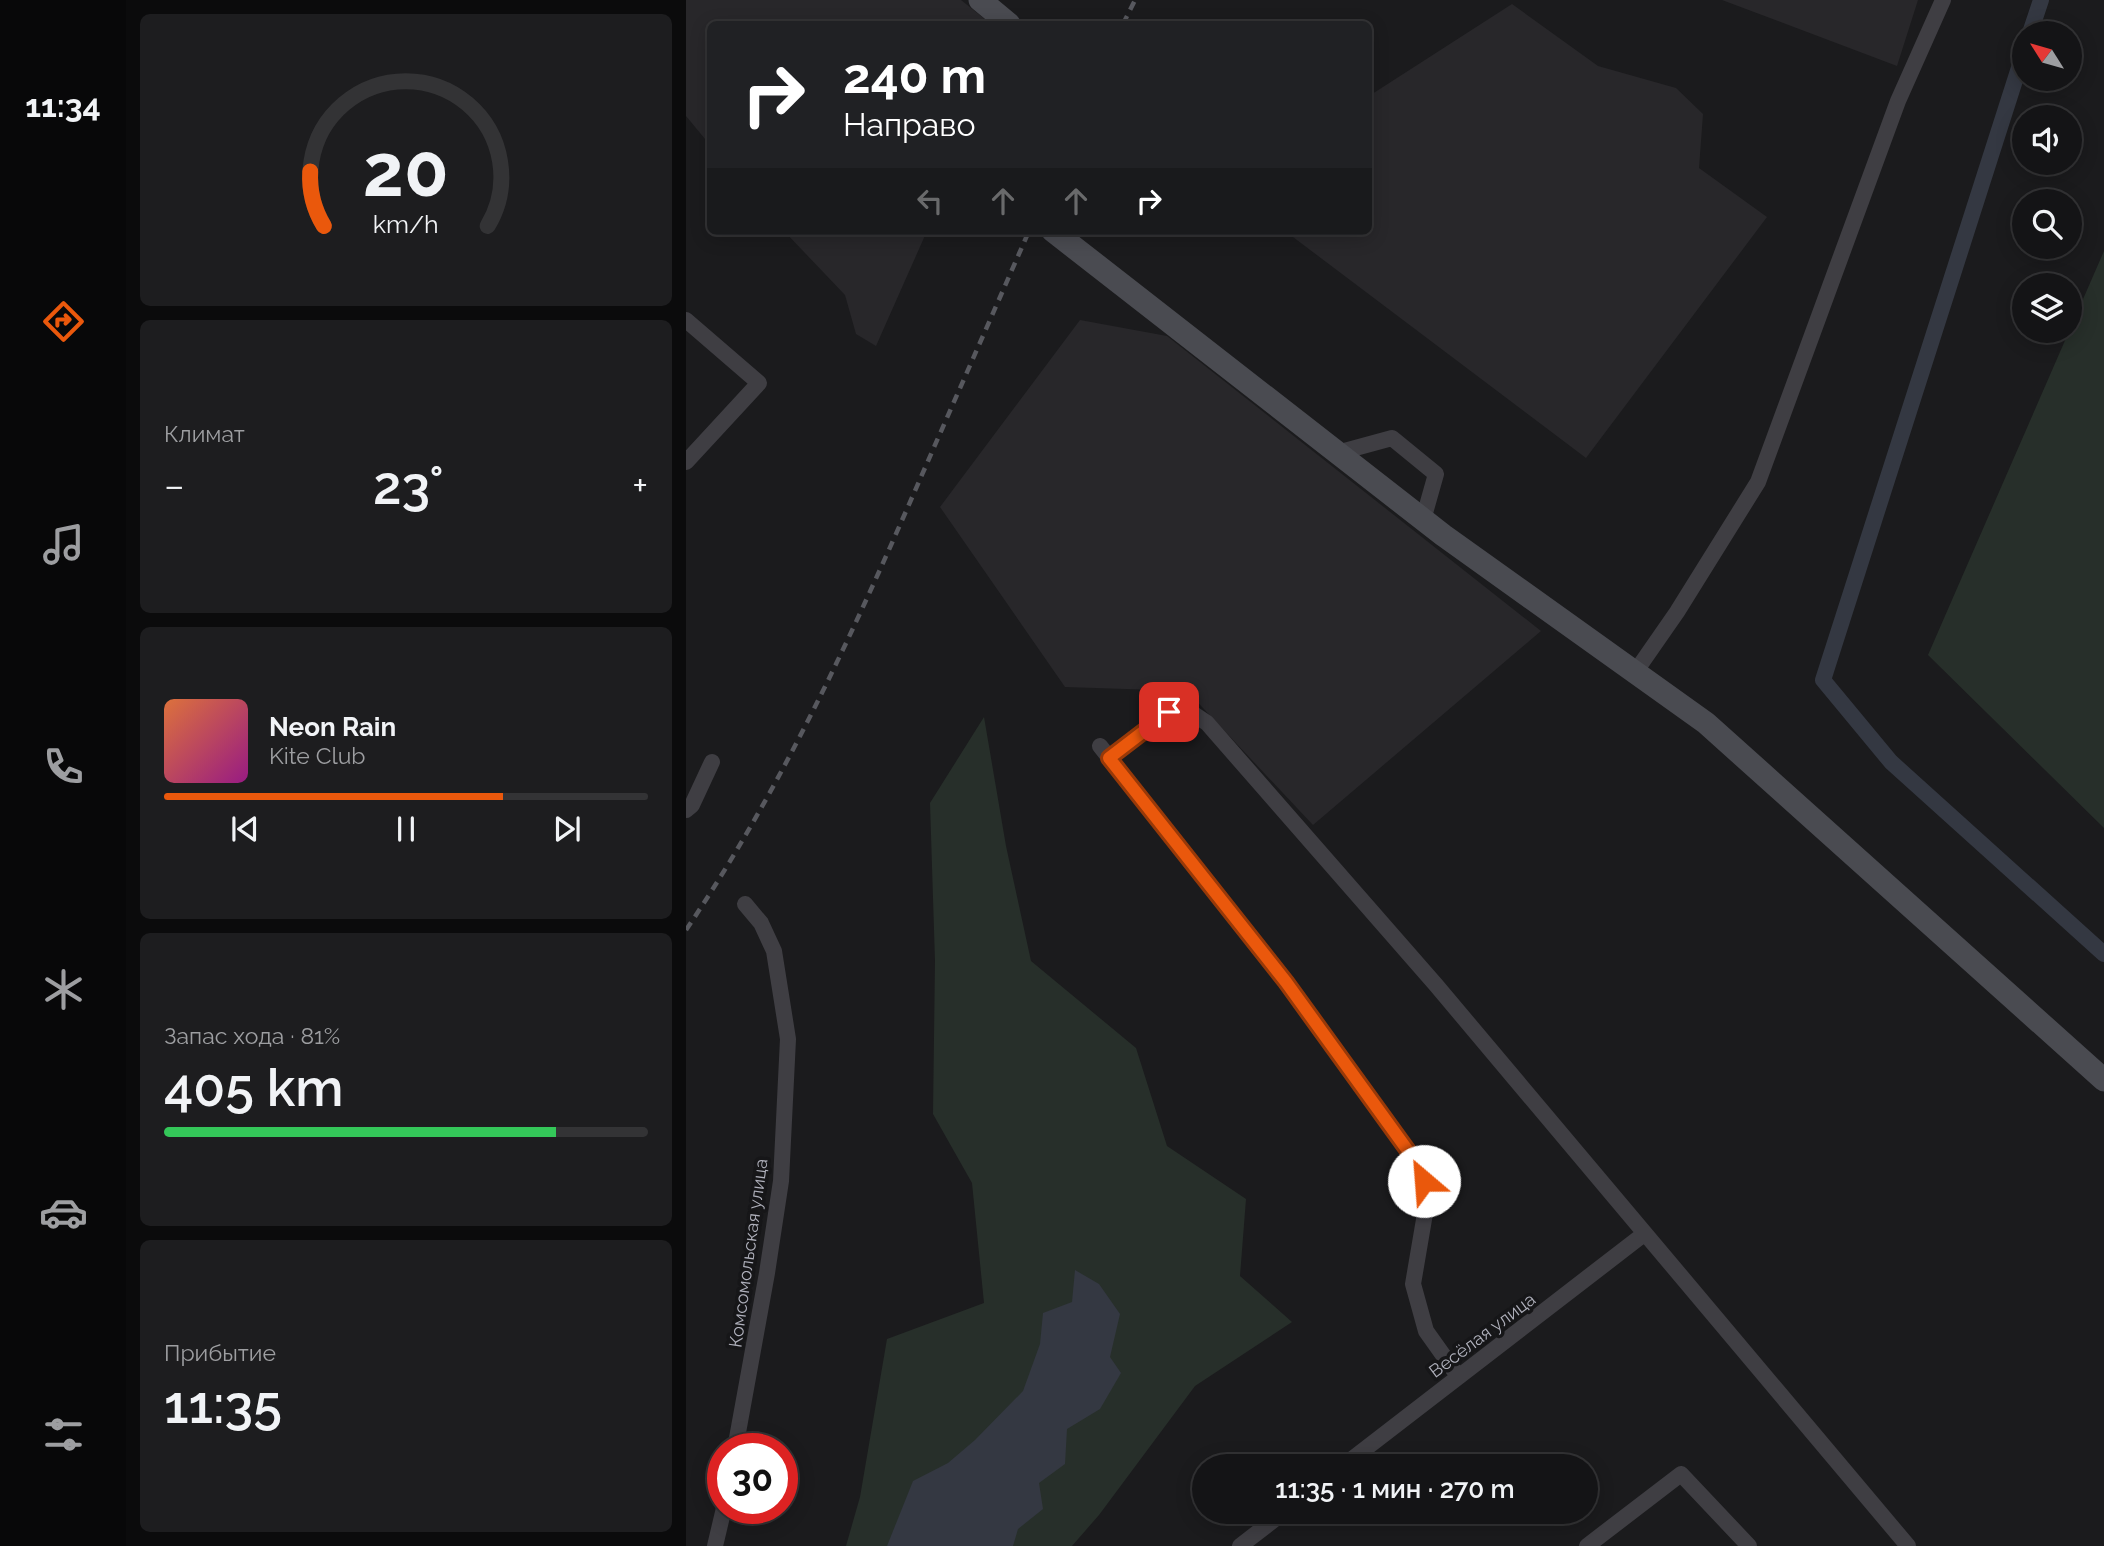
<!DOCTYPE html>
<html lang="ru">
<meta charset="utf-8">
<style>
:root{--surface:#141416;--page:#1d1d1f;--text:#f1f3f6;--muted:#9d9ea1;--line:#333335;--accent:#ea580c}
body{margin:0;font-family:Raleway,sans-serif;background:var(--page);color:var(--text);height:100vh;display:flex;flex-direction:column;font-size:26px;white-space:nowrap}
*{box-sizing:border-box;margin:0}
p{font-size:23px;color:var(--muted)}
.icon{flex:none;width:38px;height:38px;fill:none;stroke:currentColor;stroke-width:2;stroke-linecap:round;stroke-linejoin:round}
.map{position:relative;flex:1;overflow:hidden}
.panel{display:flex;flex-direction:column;gap:14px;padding:14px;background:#0b0b0c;width:560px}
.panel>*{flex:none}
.banner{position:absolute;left:21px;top:21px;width:665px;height:214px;border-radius:10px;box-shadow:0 4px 18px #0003,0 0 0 2px var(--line);background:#202124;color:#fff;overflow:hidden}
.needle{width:46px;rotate:307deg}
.controls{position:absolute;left:1326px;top:21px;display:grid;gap:14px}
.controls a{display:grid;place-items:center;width:70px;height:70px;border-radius:50%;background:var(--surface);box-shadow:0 4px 18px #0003,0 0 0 2px var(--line);font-size:35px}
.speed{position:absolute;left:21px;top:1433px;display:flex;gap:14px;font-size:35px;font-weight:700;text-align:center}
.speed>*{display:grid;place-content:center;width:91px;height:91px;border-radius:50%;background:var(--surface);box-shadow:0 4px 18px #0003,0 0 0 2px var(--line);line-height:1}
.speed .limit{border:10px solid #d22;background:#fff;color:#111}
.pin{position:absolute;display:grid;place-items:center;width:60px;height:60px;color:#fff;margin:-30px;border-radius:14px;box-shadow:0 4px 10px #0006}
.me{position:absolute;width:77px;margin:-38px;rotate:333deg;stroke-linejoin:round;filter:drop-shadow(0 0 5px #0008)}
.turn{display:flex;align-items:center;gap:24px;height:147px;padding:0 21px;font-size:32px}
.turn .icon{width:91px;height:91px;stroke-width:2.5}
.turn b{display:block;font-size:49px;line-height:60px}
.lanes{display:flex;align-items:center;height:66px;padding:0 21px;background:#0003;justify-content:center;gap:35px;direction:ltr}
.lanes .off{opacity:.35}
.big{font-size:52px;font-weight:600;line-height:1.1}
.panel .card{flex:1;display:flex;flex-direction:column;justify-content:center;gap:10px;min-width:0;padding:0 24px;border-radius:10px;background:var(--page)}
.panel .dial{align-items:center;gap:0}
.dial svg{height:182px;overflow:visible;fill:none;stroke:var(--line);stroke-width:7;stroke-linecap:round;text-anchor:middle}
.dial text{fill:var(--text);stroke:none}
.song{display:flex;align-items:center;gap:21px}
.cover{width:84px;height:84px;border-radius:10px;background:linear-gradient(135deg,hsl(20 70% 55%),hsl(310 70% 35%))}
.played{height:7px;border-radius:4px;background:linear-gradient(90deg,var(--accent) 70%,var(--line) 70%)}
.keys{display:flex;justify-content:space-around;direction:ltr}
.heat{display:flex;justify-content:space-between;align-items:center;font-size:38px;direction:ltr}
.charge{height:10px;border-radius:5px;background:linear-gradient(90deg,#34c759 81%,var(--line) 0)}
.trip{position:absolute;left:506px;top:1454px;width:406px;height:70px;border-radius:35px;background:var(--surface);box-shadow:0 4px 18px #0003,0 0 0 2px var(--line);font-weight:600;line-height:70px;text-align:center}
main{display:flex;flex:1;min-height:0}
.tab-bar{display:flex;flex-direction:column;width:126px;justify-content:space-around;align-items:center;background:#080809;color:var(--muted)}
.tab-bar .icon{width:49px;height:49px}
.tab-bar .selected{color:var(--accent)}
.tab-bar b{font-size:32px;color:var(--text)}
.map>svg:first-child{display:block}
.built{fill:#28272a}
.green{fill:#272f2a}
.water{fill:#343842}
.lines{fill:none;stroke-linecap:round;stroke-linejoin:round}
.canal{stroke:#343842;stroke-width:16}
.minor{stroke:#3f3e43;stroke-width:16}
.secondary{stroke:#4a4b51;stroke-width:23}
.rail{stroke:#57585e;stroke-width:4.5;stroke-dasharray:9 7;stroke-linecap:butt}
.route-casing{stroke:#983908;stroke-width:18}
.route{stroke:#ea580c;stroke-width:12}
.labels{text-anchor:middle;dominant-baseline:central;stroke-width:7;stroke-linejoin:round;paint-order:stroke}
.street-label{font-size:18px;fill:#afb0bb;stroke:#161618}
</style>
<main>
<nav class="tab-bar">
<b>11:34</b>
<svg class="icon selected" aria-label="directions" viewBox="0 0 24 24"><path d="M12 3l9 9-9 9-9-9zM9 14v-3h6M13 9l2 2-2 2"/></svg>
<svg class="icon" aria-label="music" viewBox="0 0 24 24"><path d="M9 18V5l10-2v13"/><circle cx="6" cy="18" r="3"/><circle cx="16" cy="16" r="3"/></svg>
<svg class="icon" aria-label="phone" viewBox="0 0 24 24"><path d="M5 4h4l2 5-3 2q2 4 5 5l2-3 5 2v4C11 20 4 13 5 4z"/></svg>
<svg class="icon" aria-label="climate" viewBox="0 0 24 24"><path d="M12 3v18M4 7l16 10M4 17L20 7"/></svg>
<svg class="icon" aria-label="car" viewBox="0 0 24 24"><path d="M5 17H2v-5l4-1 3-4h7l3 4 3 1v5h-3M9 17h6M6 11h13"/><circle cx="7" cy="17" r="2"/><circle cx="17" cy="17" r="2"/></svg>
<svg class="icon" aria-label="filters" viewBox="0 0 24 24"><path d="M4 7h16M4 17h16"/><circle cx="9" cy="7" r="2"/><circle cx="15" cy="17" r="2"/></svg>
</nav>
<section class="panel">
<div class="card dial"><svg viewBox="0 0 100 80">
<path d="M14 69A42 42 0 1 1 86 69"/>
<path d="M14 69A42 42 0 0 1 8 45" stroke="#ea580c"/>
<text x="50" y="56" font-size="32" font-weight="700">20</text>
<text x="50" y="72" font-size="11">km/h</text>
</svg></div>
<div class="card"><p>Климат</p>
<div class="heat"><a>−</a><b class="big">23°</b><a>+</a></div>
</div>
<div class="card">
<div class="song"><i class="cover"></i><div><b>Neon Rain</b><p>Kite Club</p></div></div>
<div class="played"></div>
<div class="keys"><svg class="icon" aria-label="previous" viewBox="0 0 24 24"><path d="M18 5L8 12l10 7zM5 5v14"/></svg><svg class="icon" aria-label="pause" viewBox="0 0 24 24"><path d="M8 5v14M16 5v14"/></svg><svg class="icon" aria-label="next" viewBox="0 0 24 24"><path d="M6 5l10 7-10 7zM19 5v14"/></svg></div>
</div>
<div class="card"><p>Запас хода · 81%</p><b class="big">405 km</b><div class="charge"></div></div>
<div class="card"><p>Прибытие</p><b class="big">11:35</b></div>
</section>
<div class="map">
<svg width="1418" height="1546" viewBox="0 0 1418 1546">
<rect width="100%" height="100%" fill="#1b1b1d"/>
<!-- built -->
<path class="built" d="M 0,0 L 275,0 L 305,24 L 24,24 L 24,145 L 0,116 Z
M 1036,0 L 1232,0 L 1211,66 Z
M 826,4 L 912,66 L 990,88 L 1017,114 L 1013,168 L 1081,217 L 900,458 L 599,231 L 682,231 L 683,96 Z
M 98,231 L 241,231 L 190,346 L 170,334 L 159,295 Z
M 394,320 L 481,336 L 855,631 L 627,825 L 501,691 L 379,687 L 254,507 Z"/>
<!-- green -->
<path class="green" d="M 1418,251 L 1418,828 L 1242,655 Z
M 298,717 L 320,846 L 345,961 L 450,1048 L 481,1146 L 560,1199 L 554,1276 L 606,1322 L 509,1386 L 413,1515 L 386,1546 L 160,1546 L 174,1497 L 201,1339 L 298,1303 L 286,1183 L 247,1114 L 249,961 L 244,803 Z"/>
<!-- water -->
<path class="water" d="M 389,1270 L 413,1284 L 434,1314 L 424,1357 L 435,1373 L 414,1409 L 381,1429 L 379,1464 L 353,1483 L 357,1509 L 332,1529 L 327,1546 L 201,1546 L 227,1481 L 262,1463 L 289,1440 L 337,1391 L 354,1344 L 357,1313 L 386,1302 Z"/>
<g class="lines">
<!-- canal -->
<path class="canal" d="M 1344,33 L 1355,0
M 1339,49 L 1137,680 L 1205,762 L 1418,954"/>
<!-- minor -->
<path class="minor" d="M 0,320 L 73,383 L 0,462
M 651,453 L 706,438 L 750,474 L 737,520
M 950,671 L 991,612 L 1072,482 L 1212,101 L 1257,0
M 414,746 L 600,982 L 733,1166 L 742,1196 L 727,1284 L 740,1331 L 772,1376
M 423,758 L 483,712 L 503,711 L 521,723 L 750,985 L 1222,1546
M 0,810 L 6,805 L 26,762
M 49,1449 L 81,1273 L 95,1181 L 102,1039 L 88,951 L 75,923 L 59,904
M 657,1466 L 958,1234
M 29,1546 L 38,1508
M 554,1546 L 598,1512
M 901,1546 L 995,1474 L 1063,1546"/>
<!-- secondary -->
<path class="secondary" d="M 294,0 L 323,24
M 367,231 L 757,535 L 1020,723 L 1418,1080"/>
<!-- rail -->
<path class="rail" d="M 437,24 L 449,0
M 0,930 C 93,792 161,646 228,493 C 266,406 305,318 343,231"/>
</g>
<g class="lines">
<defs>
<path id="route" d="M 483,712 L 423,758 L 600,982 L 733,1166 L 738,1181"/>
</defs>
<!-- route casing -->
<use href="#route" class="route-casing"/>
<!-- route -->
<use href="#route" class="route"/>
</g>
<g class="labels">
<!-- street labels -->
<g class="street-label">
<text transform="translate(62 1253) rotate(-82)">Комсомольская улица</text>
<text transform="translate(796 1335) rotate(-37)">Весёлая улица</text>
</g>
</g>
</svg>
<div class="controls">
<a><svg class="needle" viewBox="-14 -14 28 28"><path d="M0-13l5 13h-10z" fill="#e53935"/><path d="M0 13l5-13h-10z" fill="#9d9ea1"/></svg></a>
<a><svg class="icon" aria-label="sound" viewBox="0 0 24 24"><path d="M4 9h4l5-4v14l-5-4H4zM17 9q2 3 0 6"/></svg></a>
<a><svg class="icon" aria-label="search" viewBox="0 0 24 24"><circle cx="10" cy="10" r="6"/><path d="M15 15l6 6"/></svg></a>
<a><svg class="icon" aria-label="layers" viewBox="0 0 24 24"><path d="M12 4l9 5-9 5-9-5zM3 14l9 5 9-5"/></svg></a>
</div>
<div class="speed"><div class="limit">30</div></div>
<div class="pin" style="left:483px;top:712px;background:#d93025"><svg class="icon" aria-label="arrive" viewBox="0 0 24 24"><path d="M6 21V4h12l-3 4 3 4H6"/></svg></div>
<svg class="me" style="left:738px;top:1181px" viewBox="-20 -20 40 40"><circle r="19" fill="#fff"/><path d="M0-13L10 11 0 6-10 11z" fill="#ea580c"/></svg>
<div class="trip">11:35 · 1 мин · 270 m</div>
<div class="banner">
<div class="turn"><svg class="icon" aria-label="right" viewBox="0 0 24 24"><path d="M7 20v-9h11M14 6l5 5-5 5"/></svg><div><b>240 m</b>Направо</div></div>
<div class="lanes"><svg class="icon off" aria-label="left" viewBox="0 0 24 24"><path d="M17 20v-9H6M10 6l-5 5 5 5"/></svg><svg class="icon off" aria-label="ahead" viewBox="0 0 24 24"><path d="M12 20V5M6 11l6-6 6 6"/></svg><svg class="icon off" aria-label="ahead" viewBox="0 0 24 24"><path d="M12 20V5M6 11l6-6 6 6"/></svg><svg class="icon" aria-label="right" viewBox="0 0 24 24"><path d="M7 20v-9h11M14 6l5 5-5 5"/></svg></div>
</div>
</div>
</main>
